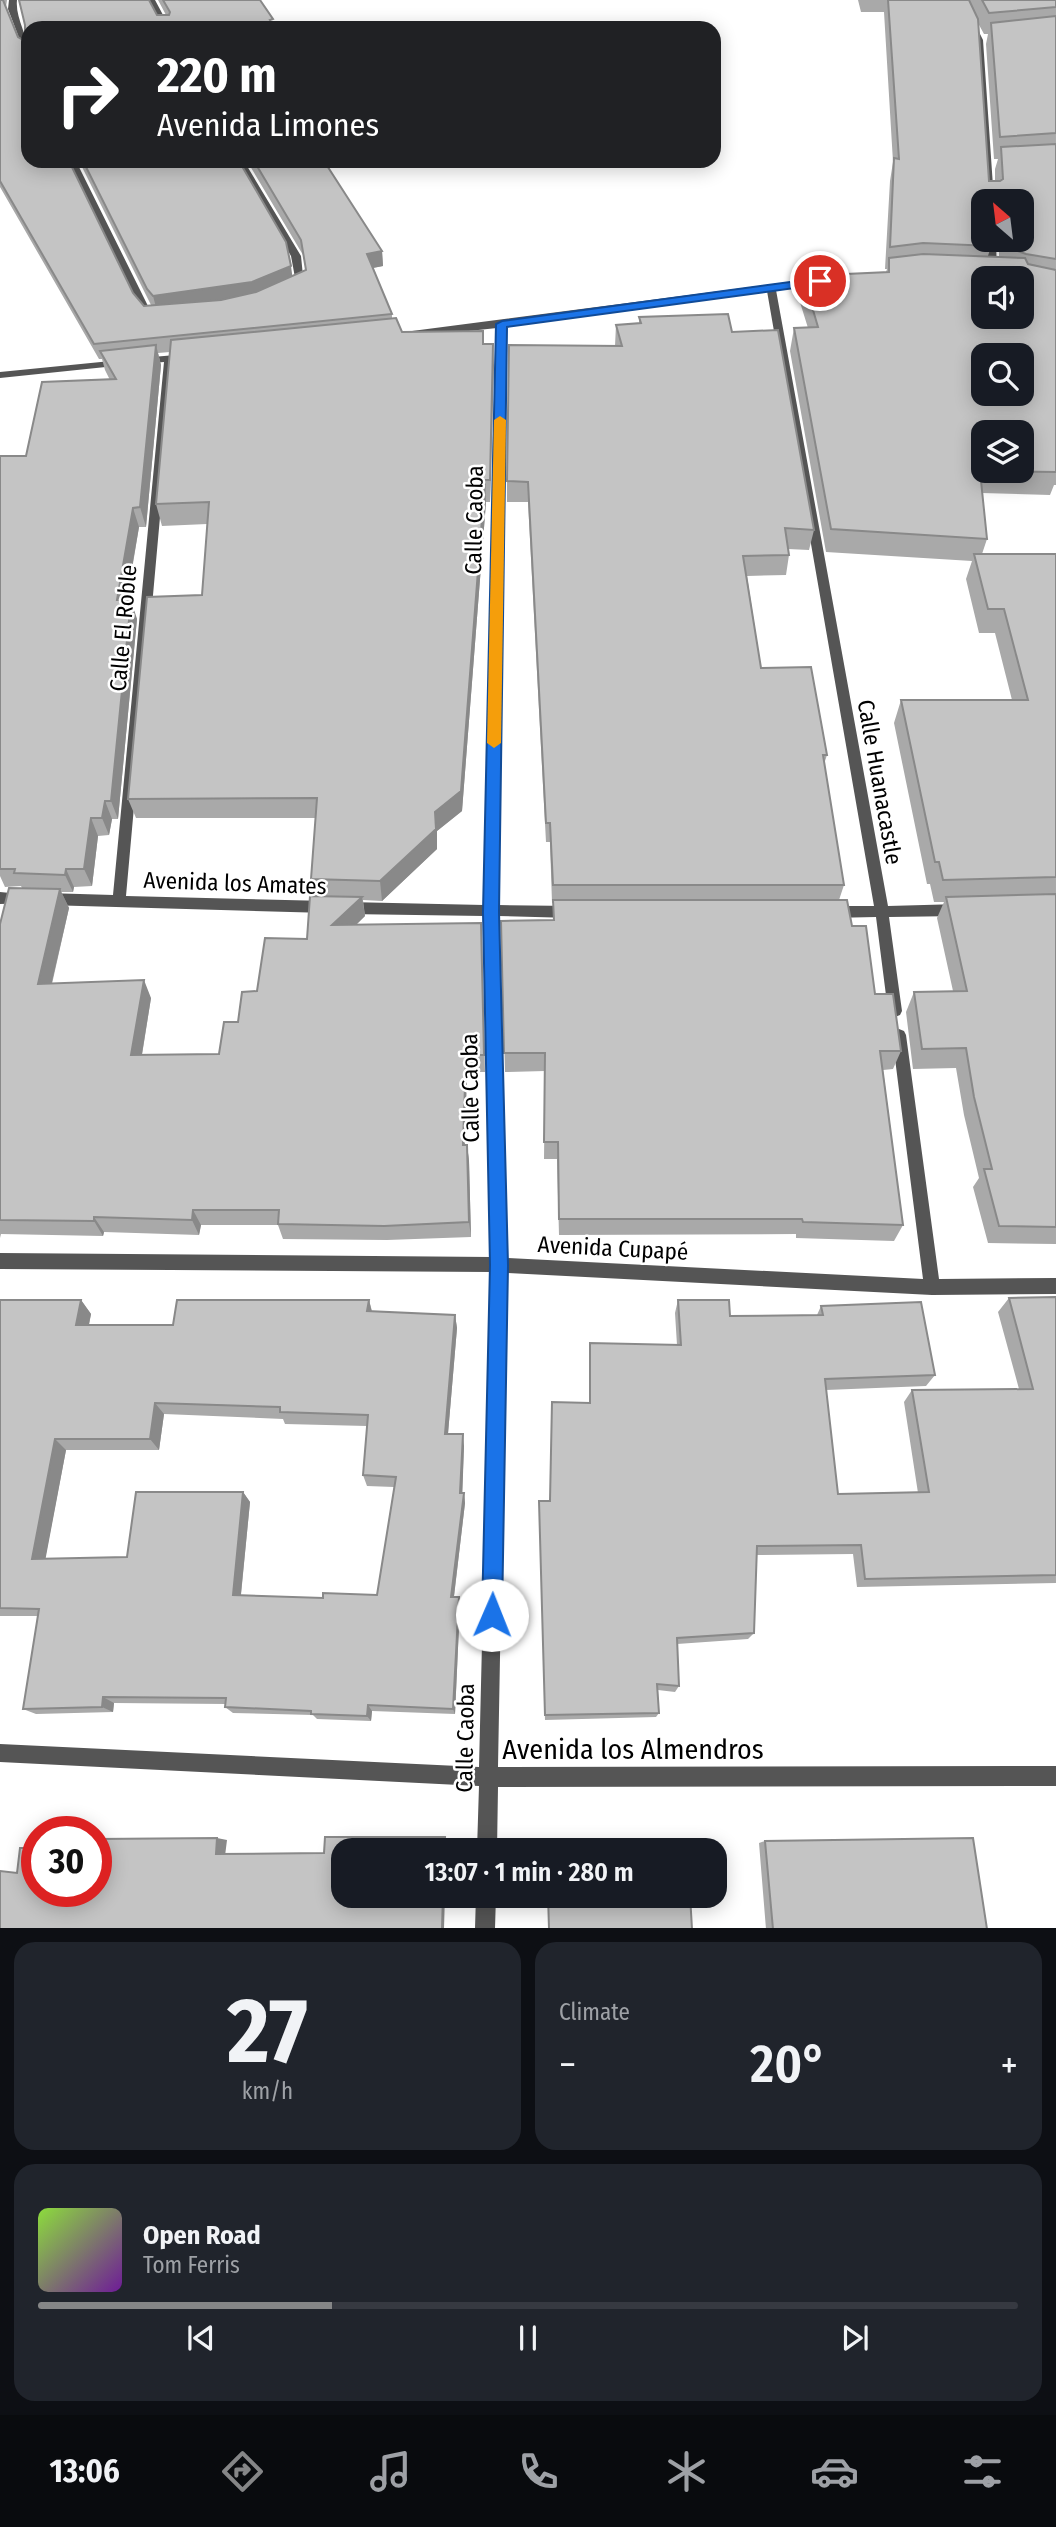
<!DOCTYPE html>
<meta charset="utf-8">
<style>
:root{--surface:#171b24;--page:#20242c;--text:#f1f3f6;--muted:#9ea1a6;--line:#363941;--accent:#858687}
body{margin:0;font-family:"Fira Sans Condensed",sans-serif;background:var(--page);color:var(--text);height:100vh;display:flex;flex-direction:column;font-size:26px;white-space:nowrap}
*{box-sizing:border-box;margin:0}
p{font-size:23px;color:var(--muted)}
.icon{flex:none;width:38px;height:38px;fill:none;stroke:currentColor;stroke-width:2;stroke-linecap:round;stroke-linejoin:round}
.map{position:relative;height:1928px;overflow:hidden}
.side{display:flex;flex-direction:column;gap:14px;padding:14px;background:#0d0f14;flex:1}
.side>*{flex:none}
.banner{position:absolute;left:21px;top:21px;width:700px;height:147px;border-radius:21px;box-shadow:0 4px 18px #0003;background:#202124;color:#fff;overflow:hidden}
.needle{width:46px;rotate:332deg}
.fabs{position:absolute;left:971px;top:189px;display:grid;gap:14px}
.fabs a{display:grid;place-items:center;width:63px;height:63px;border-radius:14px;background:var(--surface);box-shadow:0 4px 18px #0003;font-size:35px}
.speed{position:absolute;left:21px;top:1816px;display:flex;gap:14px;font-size:35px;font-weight:700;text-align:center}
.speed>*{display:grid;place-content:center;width:91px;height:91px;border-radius:50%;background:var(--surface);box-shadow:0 4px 18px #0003;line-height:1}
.speed .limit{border:10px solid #d22;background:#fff;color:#111}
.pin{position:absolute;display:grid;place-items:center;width:60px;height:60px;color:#fff;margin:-30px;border:4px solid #fff;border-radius:50%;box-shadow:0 2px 7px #0007}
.me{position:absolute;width:77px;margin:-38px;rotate:1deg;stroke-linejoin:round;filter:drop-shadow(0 0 5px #0008)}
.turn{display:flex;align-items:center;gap:24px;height:147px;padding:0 21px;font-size:32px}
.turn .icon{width:91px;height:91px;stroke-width:2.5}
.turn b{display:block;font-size:49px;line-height:60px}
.big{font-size:52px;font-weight:600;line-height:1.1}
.side .tile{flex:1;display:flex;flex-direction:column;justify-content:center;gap:10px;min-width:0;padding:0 24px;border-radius:21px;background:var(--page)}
.side .dial{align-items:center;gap:0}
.dial b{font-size:91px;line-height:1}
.song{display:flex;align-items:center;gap:21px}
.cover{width:84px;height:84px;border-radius:10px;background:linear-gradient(135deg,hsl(90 70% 55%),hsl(280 70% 35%))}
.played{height:7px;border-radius:4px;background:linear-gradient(90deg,var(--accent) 30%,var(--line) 30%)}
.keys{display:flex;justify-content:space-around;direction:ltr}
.heat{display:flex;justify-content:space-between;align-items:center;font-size:38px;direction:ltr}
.side .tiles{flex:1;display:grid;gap:14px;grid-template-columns:1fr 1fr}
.tile:last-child{grid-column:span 2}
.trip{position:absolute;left:331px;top:1838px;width:396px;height:70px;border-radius:21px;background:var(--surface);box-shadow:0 4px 18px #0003;font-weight:600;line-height:70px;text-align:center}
.tabs{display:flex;height:112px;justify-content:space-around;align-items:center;background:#090b0e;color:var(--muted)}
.tabs .icon{width:49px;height:49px}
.tabs .selected{color:var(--accent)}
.tabs b{font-size:32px;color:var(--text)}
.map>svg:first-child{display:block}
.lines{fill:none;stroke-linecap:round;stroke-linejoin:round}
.service{fill:#555;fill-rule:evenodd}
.minor{fill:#555;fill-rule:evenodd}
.wall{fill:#a9a9a9;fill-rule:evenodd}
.shaded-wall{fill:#898989}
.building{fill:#c4c4c4;stroke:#898989;stroke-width:2;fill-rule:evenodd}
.route{fill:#1a73e8;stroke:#114b97;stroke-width:2}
.slow{fill:#f59e0b}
.labels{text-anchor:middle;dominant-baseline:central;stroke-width:5;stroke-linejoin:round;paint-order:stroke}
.street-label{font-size:23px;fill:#000;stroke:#fff}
.near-street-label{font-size:28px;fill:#000;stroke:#fff}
</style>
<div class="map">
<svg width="1056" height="1929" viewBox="0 0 1056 1929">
<rect width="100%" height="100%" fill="#fff"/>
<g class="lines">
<!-- service -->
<path class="service" d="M 9,0 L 17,0 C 15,18 28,35 28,53 L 24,51 L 8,9 Z
M 147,0 L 155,0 L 170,28 L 162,28 Z
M 68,161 L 76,161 L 148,306 L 157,315 L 156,317 L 148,317 L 139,307 Z
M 236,161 L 244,161 L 301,256 L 304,286 L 296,289 L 291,286 L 296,283 L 291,256 Z"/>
<!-- minor -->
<path class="minor" d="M 955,0 L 963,0 L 983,40 L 994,201 L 985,201 L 975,40 Z
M 986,240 L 996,240 L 997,274 L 992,277 L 987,274 Z
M 819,278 L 824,281 L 822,283 L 776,290 L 888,906 L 960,904 L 965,906 L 967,910 L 965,914 L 960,916 L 889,917 L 902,1011 L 900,1015 L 895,1017 L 890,1015 L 888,1011 L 876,917 L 830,918 L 825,916 L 823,912 L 825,908 L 830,906 L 874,906 L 767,291 L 507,326 L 498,905 L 572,906 L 577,908 L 579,912 L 577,916 L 572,918 L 498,916 L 507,1258 L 923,1279 L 892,1035 L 894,1031 L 899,1029 L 904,1031 L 906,1035 L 939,1279 L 1056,1278 L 1056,1294 L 932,1295 L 507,1273 L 498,1767 L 1056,1766 L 1056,1786 L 498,1787 L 497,1850 L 477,1850 L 479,1786 L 0,1762 L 0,1744 L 479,1767 L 491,1272 L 0,1269 L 0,1253 L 491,1257 L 484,916 L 347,914 L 342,912 L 340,908 L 342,904 L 347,902 L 484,905 L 497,328 L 412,337 L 407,334 L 412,331 Z
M 187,354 L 192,357 L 191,359 L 174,361 L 126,896 L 327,901 L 332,903 L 334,907 L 332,911 L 327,913 L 46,905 L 41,903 L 39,899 L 41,895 L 46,893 L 113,895 L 164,362 L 141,364 L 136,361 L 141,358 Z
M 121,360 L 126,363 L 125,365 L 0,378 L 0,372 Z
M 0,892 L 31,895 L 33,899 L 31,903 L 0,904 Z
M 476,1895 L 496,1895 L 495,1929 L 475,1929 Z"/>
</g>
<!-- wall -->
<path class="wall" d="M 0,0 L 7,0 L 6,7 L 18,37 L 25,41 L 157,15 L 166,15 L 158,0 L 260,0 L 28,161 L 133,293 L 144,306 L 151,305 L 79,161 L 239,161 L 292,276 L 306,270 L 303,255 L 247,161 L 324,161 L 382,251 L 383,266 L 372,268 L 392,314 L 392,319 L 402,332 L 484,344 L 493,344 L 490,502 L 486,502 L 462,811 L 437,831 L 437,849 L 382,901 L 363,900 L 365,916 L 356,925 L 482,941 L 485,1072 L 467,1072 L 465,1145 L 467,1145 L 469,1161 L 471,1237 L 387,1240 L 283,1239 L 278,1225 L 201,1225 L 199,1235 L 104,1232 L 103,1236 L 1,1234 L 0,1238 L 0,924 L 22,888 L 21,886 L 5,887 L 0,876 L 0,456 L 26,456 L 110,380 L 105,370 L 102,359 L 99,359 L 0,187 ZM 170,352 L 156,504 L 162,526 L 207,524 L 202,595 L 128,799 L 136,818 L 316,818 L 311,879 L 315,896 L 307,939 L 257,991 L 219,1054 L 142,1055 L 151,998 L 52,984 L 69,908 L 61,892 L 73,892 L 74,887 L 92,886 L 98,836 L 109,835 L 112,819 L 118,819 L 137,619 L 127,600 L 139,527 L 146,527 L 161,365 L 158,353 Z
M 858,0 L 1056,0 L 1056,485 L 1054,485 L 1050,495 L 982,493 L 987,539 L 982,554 L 1056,554 L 1056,1244 L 988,1243 L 973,1187 L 979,1178 L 964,1115 L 956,1068 L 913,1069 L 906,1012 L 914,992 L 953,991 L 937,918 L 944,902 L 934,902 L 930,884 L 927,884 L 894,723 L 901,700 L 1012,700 L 995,633 L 979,633 L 966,579 L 972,561 L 826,552 L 790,351 L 794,328 L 808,328 L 799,299 L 803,276 L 886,272 L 887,269 L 885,269 L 890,181 L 893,162 L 884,12 L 861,12 ZM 978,23 L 984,34 L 988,34 L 986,44 L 994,159 L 998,159 L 995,169 L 995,181 L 989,181 ZM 984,201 L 1022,201 L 1022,240 L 999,240 L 999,257 L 988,256 L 991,246 Z
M 639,317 L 732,332 L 814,530 L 809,550 L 788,549 L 789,555 L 786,575 L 747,576 L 761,668 L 827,755 L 824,764 L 844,885 L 839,900 L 852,926 L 875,994 L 901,1051 L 893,1069 L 883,1070 L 903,1225 L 894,1241 L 796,1238 L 796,1234 L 559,1235 L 557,1159 L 544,1159 L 545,1071 L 505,1072 L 501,921 L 553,920 L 553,903 L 552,903 L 550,842 L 546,842 L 528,502 L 507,502 L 507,481 L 615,346 L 616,325 L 639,323 Z
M 1056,1297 L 1056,1583 L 857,1587 L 853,1554 L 756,1555 L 754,1633 L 748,1639 L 677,1644 L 679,1686 L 675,1692 L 658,1690 L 659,1713 L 656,1717 L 545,1720 L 539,1501 L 550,1501 L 589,1403 L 589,1356 L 590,1343 L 677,1345 L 675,1313 L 678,1300 L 730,1316 L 817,1315 L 821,1306 L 935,1375 L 926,1386 L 826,1390 L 838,1494 L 918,1493 L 904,1402 L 912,1390 L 1019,1389 L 998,1312 L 1009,1298 Z
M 0,1300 L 81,1300 L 91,1314 L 89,1325 L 173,1325 L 369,1300 L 372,1311 L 455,1315 L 457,1328 L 448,1434 L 464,1446 L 462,1493 L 464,1493 L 465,1503 L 454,1597 L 459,1597 L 460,1604 L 455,1714 L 372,1711 L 371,1721 L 317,1719 L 313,1715 L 233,1713 L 225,1707 L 226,1704 L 114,1703 L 113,1712 L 36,1714 L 23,1709 L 38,1616 L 0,1616 ZM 164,1414 L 283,1419 L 285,1424 L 367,1426 L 363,1475 L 367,1486 L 394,1487 L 377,1595 L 323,1598 L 241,1595 L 250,1502 L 243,1492 L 127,1557 L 45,1559 L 66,1450 L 159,1450 Z
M 765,1841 L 987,1929 L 766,1929 L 759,1843 Z"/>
<!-- shaded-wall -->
<path class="shaded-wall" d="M 382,251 L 383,266 L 368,269 L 367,254 Z
M 291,266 L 293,281 L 254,297 L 157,311 L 153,296 Z
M 493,344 L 494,366 L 490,502 L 490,480 Z
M 156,345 L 161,365 L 146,527 L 140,507 Z
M 485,480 L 486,502 L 462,811 L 437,831 L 437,849 L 382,901 L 380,881 L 435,812 Z
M 133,508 L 139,527 L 123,619 L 117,600 Z
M 131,600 L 137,619 L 118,819 L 111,801 Z
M 105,801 L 112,819 L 109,835 L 102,818 Z
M 91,818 L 98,836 L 92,886 L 84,869 Z
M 66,869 L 74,887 L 73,892 L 65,875 Z
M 60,889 L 69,908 L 47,1003 L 38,984 Z
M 362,897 L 365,916 L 336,944 L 332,925 Z
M 144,980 L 151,998 L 139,1072 L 131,1055 Z
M 466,1055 L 467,1072 L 464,1161 L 463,1145 Z
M 467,1145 L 469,1161 L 471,1237 L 469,1222 Z
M 193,1210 L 201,1225 L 199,1235 L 192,1220 Z
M 94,1217 L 104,1232 L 103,1236 L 94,1221 Z
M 81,1300 L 91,1314 L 86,1338 L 76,1325 Z
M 369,1300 L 372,1313 L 367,1311 Z
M 455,1315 L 457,1328 L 447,1445 L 445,1434 Z
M 155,1403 L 164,1414 L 159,1450 L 150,1439 Z
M 463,1434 L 464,1446 L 462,1503 L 460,1493 Z
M 55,1439 L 66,1450 L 44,1567 L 32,1559 Z
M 243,1492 L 250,1502 L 240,1603 L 233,1595 Z
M 464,1493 L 465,1503 L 453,1604 L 451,1597 Z
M 459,1597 L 460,1604 L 455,1714 L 453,1709 Z
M 103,1697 L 114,1703 L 113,1712 L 102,1707 Z
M 368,1705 L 372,1711 L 371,1721 L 367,1716 Z
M 445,1837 L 447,1839 L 447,1850 L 444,1850 Z
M 217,1838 L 227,1840 L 225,1856 L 216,1854 Z
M 443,1895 L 445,1895 L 444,1929 L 442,1929 Z"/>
<!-- building -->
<path class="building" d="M 0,0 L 3,0 L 18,37 L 25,41 L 25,25 L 19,0 L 149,0 L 157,15 L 169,15 L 170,12 L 163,0 L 260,0 L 273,19 L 270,20 L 276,28 L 28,28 L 28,161 L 69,161 L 133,293 L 144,306 L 221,300 L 256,292 L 306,270 L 301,240 L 254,161 L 324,161 L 382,251 L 367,254 L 392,314 L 94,344 L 0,181 Z
M 888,0 L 969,0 L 978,19 L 989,181 L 1000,181 L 1003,179 L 1001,147 L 1056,144 L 1056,259 L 1026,254 L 1006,247 L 1006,240 L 1022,240 L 1022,201 L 984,201 L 984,240 L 990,240 L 991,246 L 923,243 L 890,247 L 894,158 L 899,159 Z
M 982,0 L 1056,0 L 1056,7 L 989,13 Z
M 1056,16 L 1056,133 L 1000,137 L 991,23 Z
M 83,161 L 239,161 L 286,242 L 291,266 L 252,282 L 153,296 L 147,289 Z
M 923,254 L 1025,258 L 1028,264 L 1056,270 L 1056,472 L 990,471 L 1022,471 L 1022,432 L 984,432 L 984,471 L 980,471 L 987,539 L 831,529 L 794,328 L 818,327 L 803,276 L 889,272 L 889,258 ZM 984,278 L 1022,278 L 1022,317 L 984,317 ZM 984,355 L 1022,355 L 1022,394 L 984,394 Z
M 728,314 L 732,332 L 778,330 L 814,530 L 785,528 L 789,555 L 743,556 L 761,668 L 811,667 L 827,755 L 823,755 L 844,885 L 553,885 L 550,823 L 546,823 L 528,482 L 507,481 L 509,345 L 622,346 L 616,325 L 641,323 L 639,317 Z
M 396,318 L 402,332 L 483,331 L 483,344 L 493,344 L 490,480 L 485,480 L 461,791 L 435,812 L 436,829 L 380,881 L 311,879 L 317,798 L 128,799 L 147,597 L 202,595 L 209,502 L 156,504 L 171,340 Z
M 156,345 L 140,507 L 133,508 L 117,600 L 131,600 L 111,801 L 105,801 L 102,818 L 91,818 L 84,869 L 66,869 L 65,875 L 14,873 L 15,869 L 0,869 L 0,456 L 26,456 L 42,382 L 116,379 L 100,351 Z
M 974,554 L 1056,554 L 1056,877 L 943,880 L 939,862 L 935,862 L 901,700 L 1028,700 L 1004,609 L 988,609 Z
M 9,888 L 60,889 L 38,984 L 144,980 L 131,1055 L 219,1054 L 224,1022 L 238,1022 L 242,992 L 257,991 L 265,938 L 307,939 L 310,896 L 362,897 L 332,925 L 481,923 L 484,1055 L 466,1055 L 463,1145 L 467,1145 L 469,1222 L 384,1226 L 278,1224 L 279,1210 L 193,1210 L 192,1220 L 94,1217 L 94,1221 L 0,1220 L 0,924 Z
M 1056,894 L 1056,1227 L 999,1226 L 984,1169 L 992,1169 L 974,1097 L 966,1048 L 922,1049 L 914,992 L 967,991 L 946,897 Z
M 553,900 L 847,900 L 852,926 L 866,926 L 875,994 L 893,994 L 901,1051 L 880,1051 L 903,1225 L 803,1222 L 802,1219 L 559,1219 L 558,1142 L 544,1142 L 545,1053 L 504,1053 L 501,921 L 554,920 Z
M 1056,1297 L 1056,1575 L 865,1579 L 861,1545 L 757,1546 L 754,1633 L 677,1638 L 679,1686 L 657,1684 L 659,1713 L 545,1715 L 539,1501 L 550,1501 L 552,1402 L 590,1403 L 590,1343 L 681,1345 L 678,1300 L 729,1300 L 730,1316 L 823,1315 L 821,1306 L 921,1302 L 935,1375 L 825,1379 L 838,1494 L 929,1492 L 912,1390 L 1033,1389 L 1009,1298 Z
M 0,1300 L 81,1300 L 76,1325 L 173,1325 L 177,1300 L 369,1300 L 367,1311 L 455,1315 L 445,1434 L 463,1434 L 460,1493 L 464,1493 L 451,1597 L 459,1597 L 453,1709 L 368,1705 L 367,1716 L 311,1714 L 311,1711 L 225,1707 L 226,1698 L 103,1697 L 102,1707 L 23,1709 L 39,1609 L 0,1608 ZM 155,1403 L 280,1407 L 280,1412 L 368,1415 L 363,1475 L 396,1477 L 377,1595 L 323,1593 L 323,1598 L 233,1595 L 243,1492 L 136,1492 L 127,1557 L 32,1559 L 55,1439 L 150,1439 Z
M 325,1837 L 445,1837 L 444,1850 L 343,1850 L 343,1895 L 443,1895 L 442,1929 L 0,1929 L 0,1871 L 17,1873 L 20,1848 L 37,1848 L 37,1892 L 96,1892 L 96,1839 L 217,1838 L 216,1854 L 324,1853 Z
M 973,1838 L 987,1929 L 773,1929 L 765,1841 Z
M 687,1839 L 688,1850 L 548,1850 L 548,1841 Z
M 548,1895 L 690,1895 L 692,1929 L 549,1929 Z"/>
<!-- route -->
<path class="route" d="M 820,278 L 824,279 L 824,284 L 507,327 L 499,912 L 508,1265 L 502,1615 L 499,1623 L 492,1626 L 485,1623 L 482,1615 L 490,1265 L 483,912 L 496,324 L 502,321 Z"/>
<!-- slow -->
<path class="slow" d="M 500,416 L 506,420 L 501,743 L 494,748 L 487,743 L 494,420 Z"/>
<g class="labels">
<!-- street labels -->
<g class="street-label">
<text transform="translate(474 520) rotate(-89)">Calle Caoba</text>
<text transform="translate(123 628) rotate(-85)">Calle El Roble</text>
<text transform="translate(880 782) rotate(80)">Calle Huanacastle</text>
<text transform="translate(235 883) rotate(2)">Avenida los Amates</text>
<text transform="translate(470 1088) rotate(-91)">Calle Caoba</text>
<text transform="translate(613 1248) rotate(3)">Avenida Cupapé</text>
<text transform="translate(465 1738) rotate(-89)">Calle Caoba</text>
</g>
<!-- near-street labels -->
<g class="near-street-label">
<text x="633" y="1749">Avenida los Almendros</text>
</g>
</g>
</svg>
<div class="fabs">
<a><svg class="needle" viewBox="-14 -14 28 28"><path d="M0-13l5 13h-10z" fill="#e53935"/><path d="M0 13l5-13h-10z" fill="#9ea1a6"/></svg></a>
<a><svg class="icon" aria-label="sound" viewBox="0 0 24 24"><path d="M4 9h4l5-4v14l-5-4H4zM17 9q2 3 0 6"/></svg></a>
<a><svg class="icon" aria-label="search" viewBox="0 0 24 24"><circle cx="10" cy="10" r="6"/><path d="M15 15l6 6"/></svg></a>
<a><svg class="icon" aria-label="layers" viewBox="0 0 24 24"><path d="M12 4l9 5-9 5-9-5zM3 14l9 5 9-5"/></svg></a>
</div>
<div class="speed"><div class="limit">30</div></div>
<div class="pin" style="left:820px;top:281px;background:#d93025"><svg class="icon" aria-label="arrive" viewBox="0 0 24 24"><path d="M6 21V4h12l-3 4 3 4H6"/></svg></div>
<svg class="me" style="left:492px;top:1615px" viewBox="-20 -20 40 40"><circle r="19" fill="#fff"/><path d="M0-13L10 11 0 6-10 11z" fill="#1a73e8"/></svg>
<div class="trip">13:07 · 1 min · 280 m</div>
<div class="banner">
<div class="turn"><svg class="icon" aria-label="right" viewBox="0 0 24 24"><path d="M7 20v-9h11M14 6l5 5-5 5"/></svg><div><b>220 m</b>Avenida Limones</div></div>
</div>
</div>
<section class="side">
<div class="tiles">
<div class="tile dial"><b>27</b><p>km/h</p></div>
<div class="tile"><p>Climate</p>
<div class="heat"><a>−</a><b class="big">20°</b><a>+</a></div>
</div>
<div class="tile">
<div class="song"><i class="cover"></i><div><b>Open Road</b><p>Tom Ferris</p></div></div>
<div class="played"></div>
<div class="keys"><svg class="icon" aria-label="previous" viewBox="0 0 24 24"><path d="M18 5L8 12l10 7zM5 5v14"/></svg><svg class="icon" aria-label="pause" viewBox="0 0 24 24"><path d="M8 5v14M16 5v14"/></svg><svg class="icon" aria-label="next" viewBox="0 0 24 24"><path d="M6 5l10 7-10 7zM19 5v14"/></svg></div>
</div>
</div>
</section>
<nav class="tabs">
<b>13:06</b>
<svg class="icon selected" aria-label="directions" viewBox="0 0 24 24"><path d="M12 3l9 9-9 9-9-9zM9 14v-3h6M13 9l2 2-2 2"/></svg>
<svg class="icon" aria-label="music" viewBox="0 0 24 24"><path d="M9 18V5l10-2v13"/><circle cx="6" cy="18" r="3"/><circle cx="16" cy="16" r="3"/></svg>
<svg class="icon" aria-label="phone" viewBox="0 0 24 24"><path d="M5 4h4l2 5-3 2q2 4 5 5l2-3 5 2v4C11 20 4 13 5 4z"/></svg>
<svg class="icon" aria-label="climate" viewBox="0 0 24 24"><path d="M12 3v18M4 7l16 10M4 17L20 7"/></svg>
<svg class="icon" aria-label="car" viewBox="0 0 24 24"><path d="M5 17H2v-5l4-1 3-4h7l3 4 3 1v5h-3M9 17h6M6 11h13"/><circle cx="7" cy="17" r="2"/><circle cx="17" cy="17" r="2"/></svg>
<svg class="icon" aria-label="filters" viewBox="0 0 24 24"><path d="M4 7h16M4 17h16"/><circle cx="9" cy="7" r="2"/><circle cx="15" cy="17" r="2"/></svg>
</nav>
